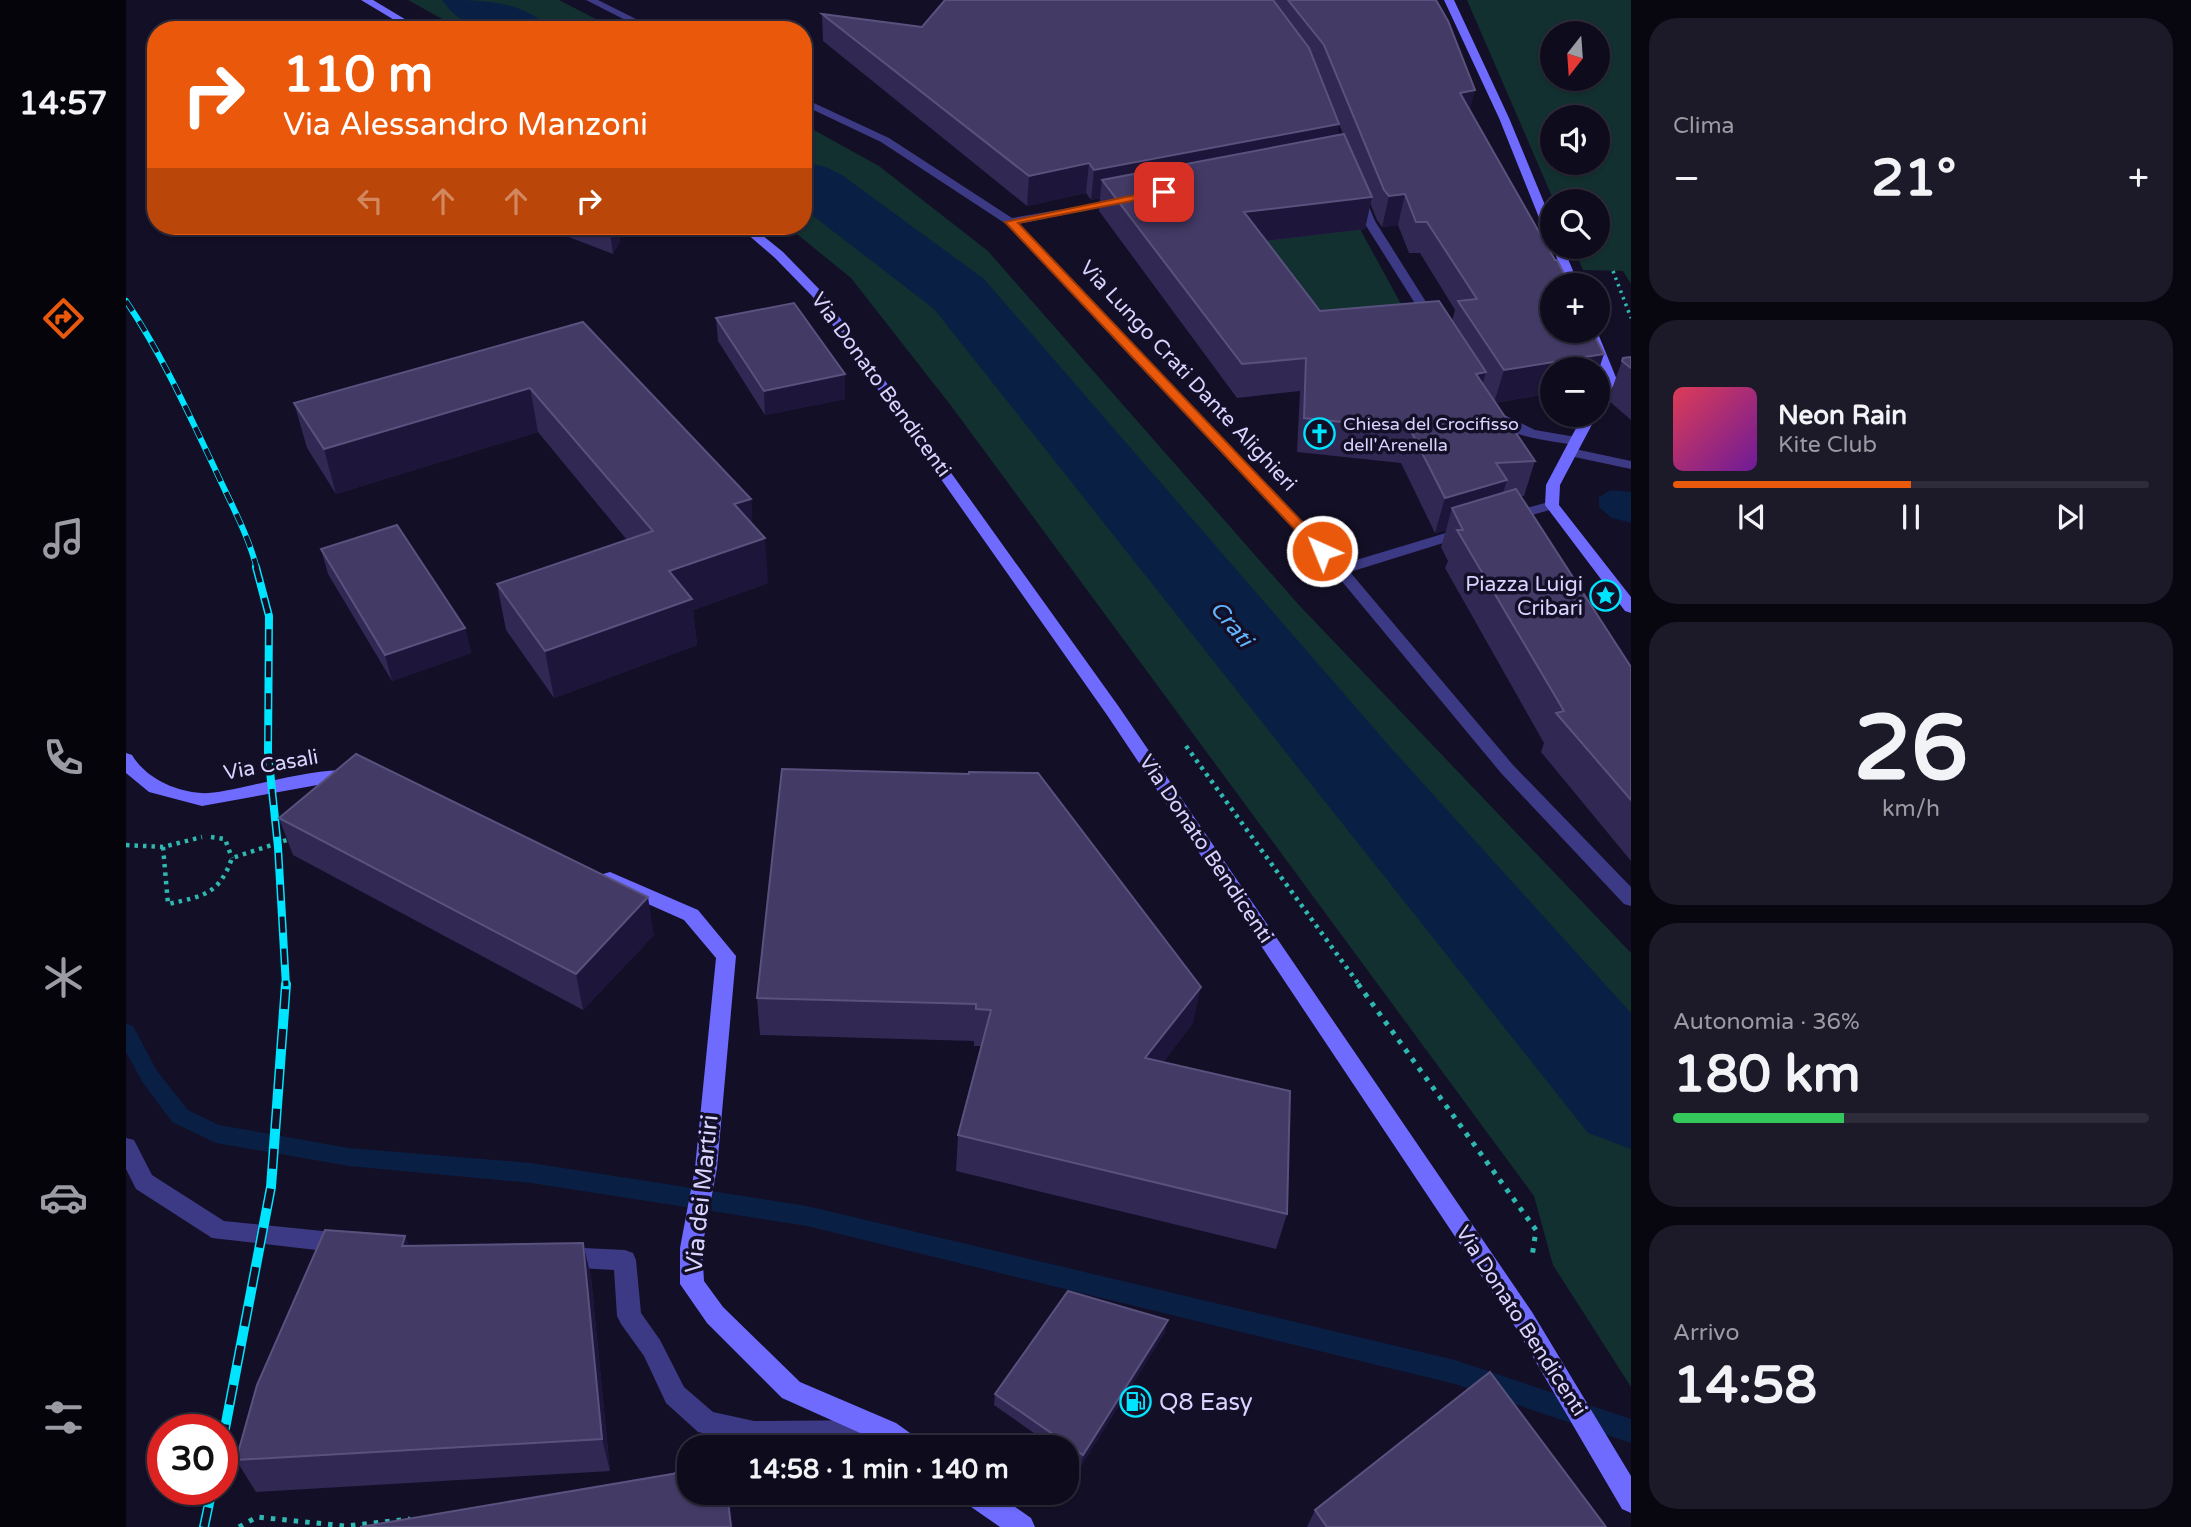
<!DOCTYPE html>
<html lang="it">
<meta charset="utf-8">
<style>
:root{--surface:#0e0b1c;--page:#1c1929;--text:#f1f3f6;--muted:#9b9ba3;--line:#2e2b3b;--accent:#ea580c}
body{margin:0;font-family:"Varela Round",sans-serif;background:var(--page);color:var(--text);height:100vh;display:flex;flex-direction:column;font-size:26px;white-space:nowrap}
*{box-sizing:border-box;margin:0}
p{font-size:23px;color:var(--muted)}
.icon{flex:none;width:38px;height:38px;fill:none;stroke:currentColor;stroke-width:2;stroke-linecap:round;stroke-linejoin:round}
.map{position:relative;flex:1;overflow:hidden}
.drawer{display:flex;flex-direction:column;gap:18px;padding:18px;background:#08060f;width:560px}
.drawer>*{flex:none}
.banner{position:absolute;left:21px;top:21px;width:665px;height:214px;border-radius:28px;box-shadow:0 2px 5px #0004,0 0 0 2px var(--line);background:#ea580c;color:#fff;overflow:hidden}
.needle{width:46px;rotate:197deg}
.buttons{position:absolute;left:1414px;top:21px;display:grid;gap:14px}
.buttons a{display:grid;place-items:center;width:70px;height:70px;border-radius:50%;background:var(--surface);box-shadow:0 2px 5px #0004,0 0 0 2px var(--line);font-size:35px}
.speed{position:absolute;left:21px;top:1414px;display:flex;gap:14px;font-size:35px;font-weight:700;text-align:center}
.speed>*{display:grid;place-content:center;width:91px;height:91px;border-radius:50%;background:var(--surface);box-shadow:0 2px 5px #0004,0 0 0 2px var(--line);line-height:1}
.speed .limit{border:10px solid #d22;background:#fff;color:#111}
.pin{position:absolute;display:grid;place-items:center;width:60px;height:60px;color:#fff;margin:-30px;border-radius:14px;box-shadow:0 4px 10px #0006}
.me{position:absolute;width:77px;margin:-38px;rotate:316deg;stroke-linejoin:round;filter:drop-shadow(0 0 5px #0008)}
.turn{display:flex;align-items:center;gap:24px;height:147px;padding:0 21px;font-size:32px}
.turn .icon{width:91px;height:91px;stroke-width:2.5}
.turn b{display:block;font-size:49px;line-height:60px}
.lanes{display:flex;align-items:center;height:66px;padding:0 21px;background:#0003;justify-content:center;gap:35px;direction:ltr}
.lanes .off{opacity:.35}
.big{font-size:52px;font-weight:700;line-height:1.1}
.drawer .tile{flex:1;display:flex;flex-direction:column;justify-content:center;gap:10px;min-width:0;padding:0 24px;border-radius:28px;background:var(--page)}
.drawer .dial{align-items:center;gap:0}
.dial b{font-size:91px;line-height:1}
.song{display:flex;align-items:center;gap:21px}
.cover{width:84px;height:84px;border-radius:10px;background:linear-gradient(135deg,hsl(350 70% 55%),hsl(280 70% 35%))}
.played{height:7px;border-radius:4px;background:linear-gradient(90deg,var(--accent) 50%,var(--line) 50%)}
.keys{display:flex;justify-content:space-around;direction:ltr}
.heat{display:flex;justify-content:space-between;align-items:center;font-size:38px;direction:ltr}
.charge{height:10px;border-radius:5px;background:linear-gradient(90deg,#34c759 36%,var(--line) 0)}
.trip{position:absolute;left:551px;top:1435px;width:402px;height:70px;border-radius:28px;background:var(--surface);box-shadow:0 2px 5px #0004,0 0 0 2px var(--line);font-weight:700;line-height:70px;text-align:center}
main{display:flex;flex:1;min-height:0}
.dock{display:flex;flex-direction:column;width:126px;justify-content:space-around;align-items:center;background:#06040b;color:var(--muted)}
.dock .icon{width:49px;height:49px}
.dock .on{color:var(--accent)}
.dock b{font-size:32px;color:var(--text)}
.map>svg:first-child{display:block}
.green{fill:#12302f;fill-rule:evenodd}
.water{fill:#0a1f44}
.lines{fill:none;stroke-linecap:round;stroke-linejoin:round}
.stream{fill:#0a1f44;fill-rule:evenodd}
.river{fill:#0a1f44;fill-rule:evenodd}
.path-far2{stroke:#2fb8b0;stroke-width:3.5;stroke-dasharray:2.5 4.5;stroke-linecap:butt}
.path-far1{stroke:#2fb8b0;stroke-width:4.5;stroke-dasharray:3.5 5;stroke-linecap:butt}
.path{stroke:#2fb8b0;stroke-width:5;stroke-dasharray:4.5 7;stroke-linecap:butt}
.street{fill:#3d3a85;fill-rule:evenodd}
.secondary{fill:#6f6bff;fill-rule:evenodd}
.rail-far2-casing{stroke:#00e5ff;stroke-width:6}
.rail-far1-casing{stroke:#00e5ff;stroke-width:8}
.rail-casing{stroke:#00e5ff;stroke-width:10}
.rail-far2{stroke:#130f26;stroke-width:4.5;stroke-dasharray:12;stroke-linecap:butt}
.rail-far1{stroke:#130f26;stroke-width:5;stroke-dasharray:16;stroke-linecap:butt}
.rail{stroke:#130f26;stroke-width:7;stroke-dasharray:20;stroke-linecap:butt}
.wall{fill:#312854;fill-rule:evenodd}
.shaded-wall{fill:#1d163a}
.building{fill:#433a66;stroke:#5a527e;stroke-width:2}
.route{fill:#ea580c;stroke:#983908;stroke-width:2}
.labels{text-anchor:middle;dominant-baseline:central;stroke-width:7;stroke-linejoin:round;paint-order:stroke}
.far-poi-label{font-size:18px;fill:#d9d4ff;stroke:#130f26;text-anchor:start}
.street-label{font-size:21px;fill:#d9d4ff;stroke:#130f26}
.poi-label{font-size:21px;fill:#d9d4ff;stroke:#130f26;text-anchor:end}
.water-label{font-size:23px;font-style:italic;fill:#62b6ff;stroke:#130f26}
.near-street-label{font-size:24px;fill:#d9d4ff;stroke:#130f26}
.near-poi-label{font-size:24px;fill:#d9d4ff;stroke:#130f26;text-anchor:start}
</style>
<main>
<nav class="dock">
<b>14:57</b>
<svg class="icon on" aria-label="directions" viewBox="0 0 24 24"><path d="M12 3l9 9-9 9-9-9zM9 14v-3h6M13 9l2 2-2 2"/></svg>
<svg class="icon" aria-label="music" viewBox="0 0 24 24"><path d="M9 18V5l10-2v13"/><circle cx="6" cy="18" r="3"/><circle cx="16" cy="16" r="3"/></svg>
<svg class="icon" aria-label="phone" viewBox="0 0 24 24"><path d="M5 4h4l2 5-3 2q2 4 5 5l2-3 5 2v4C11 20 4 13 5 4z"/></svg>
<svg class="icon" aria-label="climate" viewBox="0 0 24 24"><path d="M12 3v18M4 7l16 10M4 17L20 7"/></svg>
<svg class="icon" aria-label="car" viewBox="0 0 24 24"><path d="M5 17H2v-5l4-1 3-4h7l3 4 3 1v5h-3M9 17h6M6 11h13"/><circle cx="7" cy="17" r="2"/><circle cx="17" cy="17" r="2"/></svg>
<svg class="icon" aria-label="filters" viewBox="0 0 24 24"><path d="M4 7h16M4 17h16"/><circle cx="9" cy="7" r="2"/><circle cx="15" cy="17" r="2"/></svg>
</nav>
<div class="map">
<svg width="1505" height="1527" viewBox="0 0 1505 1527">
<rect width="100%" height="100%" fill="#130f26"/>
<!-- green -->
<path class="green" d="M 282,0 L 433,0 L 491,30 L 336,30 Z
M 1341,0 L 1505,0 L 1505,284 L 1497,271 L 1457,270 L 1447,247 L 1472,247 L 1472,201 L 1428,201 ZM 1426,33 L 1472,33 L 1472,79 L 1426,79 ZM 1426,117 L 1472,117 L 1472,163 L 1426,163 Z
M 677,124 L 753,166 L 862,251 L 1172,604 L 1505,953 L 1505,1387 L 1427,1265 L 1408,1196 L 826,407 L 725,278 L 661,226 L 677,226 Z
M 1234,229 L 1292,335 L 1154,347 L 1079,248 Z"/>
<!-- water -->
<path class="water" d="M 1485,490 L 1505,492 L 1505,523 L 1486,518 L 1473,507 L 1473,497 Z"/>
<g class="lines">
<!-- stream -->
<path class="stream" d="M 0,1024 L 7,1026 L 31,1071 L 62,1110 L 93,1125 L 223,1148 L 405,1163 L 681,1206 L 1329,1360 L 1505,1419 L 1505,1443 L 1329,1384 L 681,1226 L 405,1183 L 223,1166 L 90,1143 L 46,1122 L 17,1083 L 0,1052 Z"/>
<!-- river -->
<path class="river" d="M 316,0 C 355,0 399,0 424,30 C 384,30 342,38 316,0 Z
M 677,162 L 700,167 L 716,175 L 858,279 L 1266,749 L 1505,1013 L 1505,1149 L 1462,1133 L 808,309 L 677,208 Z"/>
<!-- path-far2 -->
<path class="path-far2" d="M 1487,271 L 1505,318"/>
<!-- path-far1 -->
<path class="path-far1" d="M 1060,746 L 1234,986
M 85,837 L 99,839 L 106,858
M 0,845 L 37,847 L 76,837
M 37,847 L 42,904 C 77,896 93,895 106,858 L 164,839"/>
<!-- path -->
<path class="path" d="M 1232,984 L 1410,1230 L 1406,1257
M 549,1475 L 564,1468
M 113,1527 L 131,1517 L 219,1526 L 284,1519"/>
<!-- street -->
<path class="street" d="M 460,0 L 472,0 L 532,30 L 519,30 Z
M 677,98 L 763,138 L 886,218 L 1001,198 L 1001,202 L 997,203 L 892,224 L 1217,564 L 1333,529 L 1343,529 L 1345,532 L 1343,535 L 1224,572 L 1387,765 L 1505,887 L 1505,906 L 1498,904 L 1375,773 L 1209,573 L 880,224 L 755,142 L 677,105 Z
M 1233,194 L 1239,197 L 1249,221 L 1312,321 L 1310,324 L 1302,324 L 1237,221 L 1227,197 Z
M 1364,408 L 1409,430 L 1450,437 L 1457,441 L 1450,445 C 1425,441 1371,436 1357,412 Z
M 1444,448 L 1505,461 L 1505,469 L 1439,455 L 1437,452 Z
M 1426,501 L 1431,502 L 1433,505 L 1431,508 L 1381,522 L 1374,518 L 1376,515 Z
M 0,1138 L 8,1140 L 26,1175 L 98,1221 L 216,1233 L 224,1236 L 227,1243 L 224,1250 L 216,1253 L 86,1238 L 10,1189 L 0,1169 Z
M 436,1247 L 499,1250 L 507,1253 L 510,1260 L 515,1313 L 534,1340 L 558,1387 L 587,1412 L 628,1421 L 757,1420 L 766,1423 L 769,1432 L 766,1441 L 757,1444 L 628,1445 L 572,1432 L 540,1403 L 518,1356 L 495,1324 L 491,1316 L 488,1270 L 436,1267 L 428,1264 L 425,1257 L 428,1250 Z"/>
<!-- secondary -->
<path class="secondary" d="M 235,0 L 247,0 L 297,30 L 285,30 Z
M 1318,0 L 1328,0 L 1383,118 L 1426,222 L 1426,238 L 1420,235 L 1373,118 Z
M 612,226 L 625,226 L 657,252 L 694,290 L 993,707 L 1406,1312 L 1505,1476 L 1505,1513 L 1496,1509 L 1390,1328 L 981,715 L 686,296 L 649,258 Z
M 1426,245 L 1437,247 L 1453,285 L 1441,285 Z
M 1459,331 L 1471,331 L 1491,380 L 1477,403 L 1472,404 L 1472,389 L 1477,380 Z
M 1457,415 L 1471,415 L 1434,485 L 1433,505 L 1505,597 L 1505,613 L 1499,611 L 1419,505 L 1420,485 Z
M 0,753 L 6,755 C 20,778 48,791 75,793 C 102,796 219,755 234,777 L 225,783 L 197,784 L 76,806 L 23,792 L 0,773 Z
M 484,872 L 572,910 L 610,956 L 591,1168 L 576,1248 L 578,1281 L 597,1307 L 674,1382 L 770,1423 L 791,1438 L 794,1447 L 761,1447 L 752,1441 L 656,1398 L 581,1323 L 554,1284 L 554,1248 L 569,1168 L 590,958 L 558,920 L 477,884 L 475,879 L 477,874 Z
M 834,1493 L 869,1493 L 905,1518 L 909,1527 L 874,1527 L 838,1502 Z"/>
<defs>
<path id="rail-far2" d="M 0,301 C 35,353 62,412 89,469 C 104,502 122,534 131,569"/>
<path id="rail-far1" d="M 130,567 L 143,616 L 142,752 L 152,847 L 160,986"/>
<path id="rail" d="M 96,1444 L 145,1187 L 160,984
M 78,1527 L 86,1489"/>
</defs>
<!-- rail-far2 casing -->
<use href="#rail-far2" class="rail-far2-casing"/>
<!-- rail-far1 casing -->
<use href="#rail-far1" class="rail-far1-casing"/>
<!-- rail casing -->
<use href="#rail" class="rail-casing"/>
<!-- rail-far2 -->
<use href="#rail-far2" class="rail-far2"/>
<!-- rail-far1 -->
<use href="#rail-far1" class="rail-far1"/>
<!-- rail -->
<use href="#rail" class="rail"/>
</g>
<!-- wall -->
<path class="wall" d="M 819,0 L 1310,0 L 1426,369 L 1426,393 L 1369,403 L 1409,461 L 1398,496 L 1394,496 L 1505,667 L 1505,861 L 1415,752 L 1418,743 L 1319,568 L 1322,561 L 1315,547 L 1320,530 L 1309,533 L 1275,463 L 1171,452 L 1174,391 L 1111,398 L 973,211 L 974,198 L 965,200 L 960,193 L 901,206 L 697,41 L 696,14 L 796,27 ZM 1213,124 L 1217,134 L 1211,135 ZM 1244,203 L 1251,220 L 1256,227 L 1272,225 L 1283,253 L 1294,253 L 1329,310 L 1326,321 L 1194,311 L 1140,241 L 1239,229 Z
M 414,226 L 493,226 L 494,241 L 487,254 Z
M 590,318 L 719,374 L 719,399 L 639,415 L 592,341 Z
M 457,322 L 625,499 L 626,524 L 642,583 L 567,610 L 571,645 L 428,698 L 380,630 L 371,584 L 501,540 L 412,432 L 210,494 L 181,448 L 168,403 Z
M 1505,357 L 1505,420 L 1482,400 L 1496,361 Z
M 195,549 L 339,628 L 345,653 L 266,681 L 202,574 Z
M 656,769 L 1067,1023 L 1037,1062 L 1161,1214 L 1150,1249 L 830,1171 L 832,1135 L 856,1046 L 848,1046 L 848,1041 L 634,1035 L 631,998 Z
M 153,818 L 528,935 L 457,1010 L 167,855 Z
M 279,1236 L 283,1246 L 457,1243 L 465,1277 L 484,1471 L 130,1492 L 110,1460 Z
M 1039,1332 L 955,1466 L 942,1457 L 942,1447 L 928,1447 L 868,1405 L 869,1394 Z
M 1189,1510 L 1480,1527 L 1181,1527 Z"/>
<!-- shaded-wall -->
<path class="shaded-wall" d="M 1349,90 L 1342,118 L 1334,93 Z
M 1213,124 L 1207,153 L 976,180 L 974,198 L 965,200 L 968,170 Z
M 963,163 L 960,193 L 901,206 L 903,176 Z
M 1279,194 L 1272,225 L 1256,227 L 1263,196 Z
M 1246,197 L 1239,229 L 1113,244 L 1118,212 Z
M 483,226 L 493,226 L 494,241 L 487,254 Z
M 1478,354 L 1472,372 L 1472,369 L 1426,369 L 1426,393 L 1368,403 L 1378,370 Z
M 1360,372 L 1350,406 L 1350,374 Z
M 719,374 L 719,399 L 639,415 L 638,391 Z
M 404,388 L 412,432 L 210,494 L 198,449 Z
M 1381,480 L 1370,515 L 1326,508 L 1320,530 L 1309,533 L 1319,498 Z
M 625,499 L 628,542 L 639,538 L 642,583 L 567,610 L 571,645 L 428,698 L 419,651 L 543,571 L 608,504 Z
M 339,628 L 345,653 L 266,681 L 259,655 Z
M 522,897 L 528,935 L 457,1010 L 450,974 Z
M 1075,987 L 1067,1023 L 1012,1094 L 1019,1058 Z
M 279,1236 L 292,1271 L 276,1246 Z
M 457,1243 L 465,1277 L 484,1471 L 476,1439 Z
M 1042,1320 L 1039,1332 L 955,1466 L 957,1455 Z
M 601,1493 L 603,1493 L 607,1527 L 605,1527 Z"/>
<!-- building -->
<path class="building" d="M 819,0 L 1147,0 L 1183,48 L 1213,124 L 968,170 L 963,163 L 903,176 L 696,14 L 796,27 Z
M 1162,0 L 1310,0 L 1322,21 L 1349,90 L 1334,93 L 1429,260 L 1431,260 L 1444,285 L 1426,285 L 1426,331 L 1466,331 L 1478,354 L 1378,370 L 1332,301 L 1351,299 L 1301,222 L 1290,222 L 1279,194 L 1263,196 L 1258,190 L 1198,45 Z
M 1218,134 L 1246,197 L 1118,212 L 1194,311 L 1313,301 L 1360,372 L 1350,374 L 1409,461 L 1370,463 L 1381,480 L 1319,498 L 1284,429 L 1178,418 L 1180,358 L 1116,364 L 976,180 Z
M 668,303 L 719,374 L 638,391 L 590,318 Z
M 457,322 L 625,499 L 608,504 L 639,538 L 543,571 L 566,599 L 419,651 L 371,584 L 527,531 L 404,388 L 198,449 L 168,403 Z
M 1505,357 L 1505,368 L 1496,361 L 1497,358 Z
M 1390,489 L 1505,667 L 1505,800 L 1430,713 L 1438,711 L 1331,530 L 1337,530 L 1326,508 Z
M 271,525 L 339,628 L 259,655 L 195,549 Z
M 230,754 L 522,897 L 450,974 L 153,818 Z
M 656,769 L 843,774 L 843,772 L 912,773 L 1075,987 L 1019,1058 L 1164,1091 L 1161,1214 L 832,1135 L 865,1010 L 850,1009 L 850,1004 L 631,998 Z
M 199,1230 L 279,1236 L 276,1246 L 457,1243 L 476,1439 L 110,1460 L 131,1385 Z
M 942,1291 L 1042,1320 L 957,1455 L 869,1394 Z
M 1364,1372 L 1480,1527 L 1201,1527 L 1189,1510 Z
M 564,1471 L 564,1493 L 601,1493 L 605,1527 L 234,1527 Z"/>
<!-- route -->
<path class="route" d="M 1038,189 L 1042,190 L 1042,194 L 892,223 L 1201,548 L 1201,553 L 1191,553 L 879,222 Z"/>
<!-- icons -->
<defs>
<symbol id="church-ring" viewBox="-11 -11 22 22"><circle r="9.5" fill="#130f26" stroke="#00e5ff" stroke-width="1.5"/><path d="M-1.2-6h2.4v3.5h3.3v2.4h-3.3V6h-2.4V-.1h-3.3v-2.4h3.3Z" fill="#00e5ff"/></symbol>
<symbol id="sight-ring" viewBox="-11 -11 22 22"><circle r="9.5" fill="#130f26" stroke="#00e5ff" stroke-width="1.5"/><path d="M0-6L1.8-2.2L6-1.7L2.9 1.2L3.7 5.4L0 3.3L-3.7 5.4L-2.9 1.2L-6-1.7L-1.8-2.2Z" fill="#00e5ff"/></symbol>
<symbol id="fuel-ring" viewBox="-11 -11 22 22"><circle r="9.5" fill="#130f26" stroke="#00e5ff" stroke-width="1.5"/><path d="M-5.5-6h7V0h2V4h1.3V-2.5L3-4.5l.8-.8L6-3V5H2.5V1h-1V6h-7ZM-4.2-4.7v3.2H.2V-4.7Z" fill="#00e5ff"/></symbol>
</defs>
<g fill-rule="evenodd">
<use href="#church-ring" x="1176" y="416" width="35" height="35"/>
<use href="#sight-ring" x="1462" y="578" width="35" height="35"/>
<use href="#fuel-ring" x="992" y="1384" width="35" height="35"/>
</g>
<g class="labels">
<!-- far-poi labels -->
<g class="far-poi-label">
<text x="1217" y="424">Chiesa del Crocifisso<tspan x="1217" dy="21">dell'Arenella</tspan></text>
</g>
<!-- street labels -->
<g class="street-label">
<text transform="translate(1062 376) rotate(47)">Via Lungo Crati Dante Alighieri</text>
<text transform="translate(755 385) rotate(54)">Via Donato Bendicenti</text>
<text transform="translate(145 765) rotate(-10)">Via Casali</text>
<text transform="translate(1080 849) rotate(56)">Via Donato Bendicenti</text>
<text transform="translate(1395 1321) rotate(57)">Via Donato Bendicenti</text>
</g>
<!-- poi labels -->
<g class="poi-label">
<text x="1457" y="584">Piazza Luigi<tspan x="1457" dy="24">Cribari</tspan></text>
</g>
<!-- water labels -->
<g class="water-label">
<text transform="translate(1105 624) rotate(50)">Crati</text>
</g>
<!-- near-street labels -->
<g class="near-street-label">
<text transform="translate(576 1194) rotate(-84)">Via dei Martiri</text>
</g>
<!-- near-poi labels -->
<g class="near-poi-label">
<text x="1033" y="1402">Q8 Easy</text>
</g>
</g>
</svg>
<div class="buttons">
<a><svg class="needle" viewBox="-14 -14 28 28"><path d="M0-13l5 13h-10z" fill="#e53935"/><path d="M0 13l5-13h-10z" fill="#9b9ba3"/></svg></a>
<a><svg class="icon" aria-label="sound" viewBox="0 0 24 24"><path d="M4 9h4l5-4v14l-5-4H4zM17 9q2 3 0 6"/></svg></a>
<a><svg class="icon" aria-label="search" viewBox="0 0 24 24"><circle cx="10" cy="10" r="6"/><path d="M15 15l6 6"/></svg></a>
<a>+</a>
<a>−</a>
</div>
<div class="speed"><div class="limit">30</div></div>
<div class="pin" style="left:1038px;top:192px;background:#d93025"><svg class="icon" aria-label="arrive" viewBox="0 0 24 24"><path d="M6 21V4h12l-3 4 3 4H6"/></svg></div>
<svg class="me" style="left:1196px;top:551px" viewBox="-20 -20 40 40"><circle r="17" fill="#ea580c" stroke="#fff" stroke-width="3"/><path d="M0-11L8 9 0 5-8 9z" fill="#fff"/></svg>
<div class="trip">14:58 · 1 min · 140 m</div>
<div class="banner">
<div class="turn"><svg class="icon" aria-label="right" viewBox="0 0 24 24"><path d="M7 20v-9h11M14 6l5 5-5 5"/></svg><div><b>110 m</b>Via Alessandro Manzoni</div></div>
<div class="lanes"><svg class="icon off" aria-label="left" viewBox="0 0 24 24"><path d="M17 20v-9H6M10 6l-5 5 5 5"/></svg><svg class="icon off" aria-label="ahead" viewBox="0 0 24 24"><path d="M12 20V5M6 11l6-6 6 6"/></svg><svg class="icon off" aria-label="ahead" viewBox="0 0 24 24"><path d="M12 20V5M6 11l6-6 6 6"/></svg><svg class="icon" aria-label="right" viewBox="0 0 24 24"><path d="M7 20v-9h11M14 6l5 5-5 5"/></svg></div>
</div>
</div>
<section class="drawer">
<div class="tile"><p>Clima</p>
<div class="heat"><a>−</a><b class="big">21°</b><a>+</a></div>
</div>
<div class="tile">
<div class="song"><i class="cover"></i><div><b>Neon Rain</b><p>Kite Club</p></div></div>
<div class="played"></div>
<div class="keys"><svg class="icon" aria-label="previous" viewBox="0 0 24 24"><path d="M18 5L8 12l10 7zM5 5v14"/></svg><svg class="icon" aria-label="pause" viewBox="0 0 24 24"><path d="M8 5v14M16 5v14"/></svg><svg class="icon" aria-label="next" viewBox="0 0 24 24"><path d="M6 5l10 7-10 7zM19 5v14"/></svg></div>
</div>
<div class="tile dial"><b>26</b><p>km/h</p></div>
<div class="tile"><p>Autonomia · 36%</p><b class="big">180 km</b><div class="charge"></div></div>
<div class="tile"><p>Arrivo</p><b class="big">14:58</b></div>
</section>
</main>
